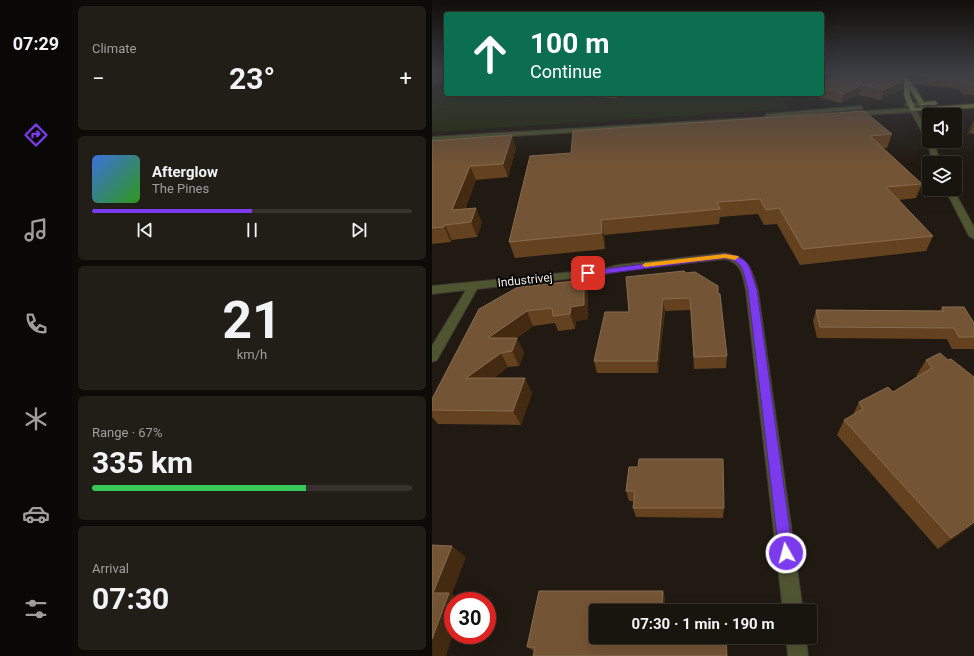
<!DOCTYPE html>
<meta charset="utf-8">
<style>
:root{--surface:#18140e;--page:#211d17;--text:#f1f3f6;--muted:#9f9e9e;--line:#36332e;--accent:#7c3aed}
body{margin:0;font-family:Roboto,sans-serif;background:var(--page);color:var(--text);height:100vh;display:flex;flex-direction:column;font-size:15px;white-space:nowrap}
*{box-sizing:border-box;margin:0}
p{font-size:13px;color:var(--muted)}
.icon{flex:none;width:22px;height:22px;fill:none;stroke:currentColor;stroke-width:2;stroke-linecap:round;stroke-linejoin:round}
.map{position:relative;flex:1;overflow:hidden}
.drawer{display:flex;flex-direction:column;gap:6px;padding:6px;background:#0d0b08;width:360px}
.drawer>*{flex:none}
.guide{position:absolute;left:12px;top:12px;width:380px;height:84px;border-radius:4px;box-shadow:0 4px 16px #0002,0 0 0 1px var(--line);background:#0b6e4f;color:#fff;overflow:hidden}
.controls{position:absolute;left:490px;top:108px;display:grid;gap:8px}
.controls a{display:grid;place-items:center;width:40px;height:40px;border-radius:4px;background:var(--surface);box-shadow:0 4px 16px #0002,0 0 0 1px var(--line);font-size:20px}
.speed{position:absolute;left:12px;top:592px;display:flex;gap:8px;font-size:20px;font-weight:700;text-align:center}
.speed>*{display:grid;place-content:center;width:52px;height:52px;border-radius:50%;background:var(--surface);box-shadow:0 4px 16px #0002,0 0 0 1px var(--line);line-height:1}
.speed .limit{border:6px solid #d22;background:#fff;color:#111}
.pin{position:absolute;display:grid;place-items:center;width:34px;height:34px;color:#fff;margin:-17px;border-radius:8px;box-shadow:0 2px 6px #0006}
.me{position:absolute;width:44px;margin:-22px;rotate:353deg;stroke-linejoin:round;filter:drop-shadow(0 0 3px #0008)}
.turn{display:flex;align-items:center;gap:14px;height:84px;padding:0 20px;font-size:18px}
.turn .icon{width:52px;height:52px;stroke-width:2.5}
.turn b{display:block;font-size:28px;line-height:34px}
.big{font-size:30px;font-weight:700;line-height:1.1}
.drawer .card{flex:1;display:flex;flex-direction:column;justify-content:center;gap:6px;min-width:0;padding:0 14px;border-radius:6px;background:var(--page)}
.drawer .dial{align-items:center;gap:0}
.dial b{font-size:52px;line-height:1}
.song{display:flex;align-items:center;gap:12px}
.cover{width:48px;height:48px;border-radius:6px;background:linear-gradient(135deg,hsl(220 70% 55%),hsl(110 70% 35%))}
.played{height:4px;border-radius:2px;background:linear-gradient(90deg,var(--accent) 50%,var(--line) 50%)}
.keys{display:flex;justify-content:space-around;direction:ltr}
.heat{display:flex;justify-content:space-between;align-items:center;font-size:22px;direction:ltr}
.charge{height:6px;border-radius:3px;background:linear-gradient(90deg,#34c759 67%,var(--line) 0)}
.trip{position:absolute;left:157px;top:604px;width:228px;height:40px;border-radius:4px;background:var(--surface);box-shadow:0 4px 16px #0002,0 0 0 1px var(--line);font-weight:700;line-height:40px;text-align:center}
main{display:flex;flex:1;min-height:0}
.tab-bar{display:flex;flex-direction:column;width:72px;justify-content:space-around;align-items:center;background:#0a0806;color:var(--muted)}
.tab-bar .icon{width:28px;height:28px}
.tab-bar .active{color:var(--accent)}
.tab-bar b{font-size:18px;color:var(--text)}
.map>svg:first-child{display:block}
.green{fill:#212909}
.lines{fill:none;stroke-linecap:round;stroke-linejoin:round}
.minor-casing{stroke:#3d3730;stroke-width:2}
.major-casing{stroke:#3d3730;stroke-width:2}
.minor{fill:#4f5531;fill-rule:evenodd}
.major{fill:#838e40;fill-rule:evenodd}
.wall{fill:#64421f}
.shaded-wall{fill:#432a11}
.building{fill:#735434;stroke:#876c50}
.route{fill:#7c3aed;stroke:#51269a}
.slow{fill:#f59e0b}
.labels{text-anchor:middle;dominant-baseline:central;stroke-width:4;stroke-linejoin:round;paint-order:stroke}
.street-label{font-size:12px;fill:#efebe6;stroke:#080604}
</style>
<main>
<nav class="tab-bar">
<b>07:29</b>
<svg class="icon active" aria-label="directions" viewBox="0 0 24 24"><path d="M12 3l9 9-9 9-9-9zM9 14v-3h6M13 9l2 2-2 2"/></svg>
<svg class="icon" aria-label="music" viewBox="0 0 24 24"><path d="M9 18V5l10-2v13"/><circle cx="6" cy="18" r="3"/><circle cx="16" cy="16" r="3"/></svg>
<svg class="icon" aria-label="phone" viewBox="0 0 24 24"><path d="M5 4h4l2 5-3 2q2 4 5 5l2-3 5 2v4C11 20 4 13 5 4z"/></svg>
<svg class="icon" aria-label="climate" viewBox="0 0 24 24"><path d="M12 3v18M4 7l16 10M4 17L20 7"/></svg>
<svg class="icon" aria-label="car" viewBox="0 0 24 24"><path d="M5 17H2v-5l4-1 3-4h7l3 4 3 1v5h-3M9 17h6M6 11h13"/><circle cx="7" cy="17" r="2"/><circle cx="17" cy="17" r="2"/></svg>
<svg class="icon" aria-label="filters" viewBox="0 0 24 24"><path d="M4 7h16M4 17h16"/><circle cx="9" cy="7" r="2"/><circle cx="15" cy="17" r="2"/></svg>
</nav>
<section class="drawer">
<div class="card"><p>Climate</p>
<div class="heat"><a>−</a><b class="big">23°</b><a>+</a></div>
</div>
<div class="card">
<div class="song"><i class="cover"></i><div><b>Afterglow</b><p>The Pines</p></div></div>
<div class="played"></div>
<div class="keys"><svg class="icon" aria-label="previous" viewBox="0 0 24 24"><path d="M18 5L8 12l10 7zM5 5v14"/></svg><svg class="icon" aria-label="pause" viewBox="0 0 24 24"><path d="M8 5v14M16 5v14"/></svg><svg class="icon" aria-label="next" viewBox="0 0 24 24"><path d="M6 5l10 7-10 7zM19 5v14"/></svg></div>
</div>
<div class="card dial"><b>21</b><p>km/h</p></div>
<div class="card"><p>Range · 67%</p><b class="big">335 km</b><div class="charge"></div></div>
<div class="card"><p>Arrival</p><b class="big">07:30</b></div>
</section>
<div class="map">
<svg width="542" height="656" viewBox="0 0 542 656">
<rect width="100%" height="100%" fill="#201a12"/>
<!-- green -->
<path class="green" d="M 14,86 L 14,94 L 151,94 L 152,98 L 187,100 L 193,94 L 225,97 L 227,94 L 381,94 L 381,96 L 349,98 L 358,109 L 0,132 L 0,98 Z"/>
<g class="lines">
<defs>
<path id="minor" d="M 472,73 L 494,75 L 497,77 L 494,79 L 470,76 L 469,75 Z
M 384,94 L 390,94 L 390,95 L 387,97 Z
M 475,103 L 492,103 L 498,115 L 497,115 L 497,121 L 494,119 L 488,106 L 473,106 L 473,104 Z
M 428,106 L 431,108 L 430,109 L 345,117 L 345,119 L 343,120 L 0,141 L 0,137 L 332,117 L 335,114 Z
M 481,108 L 484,110 L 497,133 L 497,141 L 501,141 L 509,163 L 501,163 L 495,141 L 479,112 L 419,116 L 416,114 L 419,112 Z
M 513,189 L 521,189 L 542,227 L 542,239 L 537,236 Z
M 293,253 C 318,258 319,268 326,291 L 371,611 L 351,611 L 314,291 C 311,276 310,263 293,259 L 186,271 L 170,275 L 45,289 L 5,360 L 0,362 L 0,346 L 34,290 L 0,294 L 0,286 L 170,269 L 186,265 Z
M 354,637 L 374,637 L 376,656 L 356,656 Z"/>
<path id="major" d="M 472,77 L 476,77 L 492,102 L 503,101 L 506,103 L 503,105 L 488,105 L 477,88 L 478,96 L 483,108 L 542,104 L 542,108 L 479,111 L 472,96 Z"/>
</defs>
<!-- minor casing -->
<use href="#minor" class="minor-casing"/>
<!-- major casing -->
<use href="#major" class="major-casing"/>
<!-- minor -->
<use href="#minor" class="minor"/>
<!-- major -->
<use href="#major" class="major"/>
</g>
<!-- wall -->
<path class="wall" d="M 480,73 L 542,73 L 542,95 L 532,95 L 527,89 L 482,84 L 479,79 Z
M 397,75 L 473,80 L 470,89 L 449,100 L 426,95 L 409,103 L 389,98 L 389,94 L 390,94 L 390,81 L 396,80 Z
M 152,94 L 189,94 L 184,99 L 153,96 Z
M 377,94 L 385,94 L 385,97 L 377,95 Z
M 542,120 L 542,134 L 538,133 L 535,135 Z
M 460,134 L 455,148 L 451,148 L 490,184 L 484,198 L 467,200 L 501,236 L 494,251 L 368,265 L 345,224 L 332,225 L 326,214 L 288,217 L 287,224 L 172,235 L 173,249 L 83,258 L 77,242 L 98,156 Z
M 0,141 L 84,148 L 76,177 L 44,180 L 33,209 L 50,222 L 45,237 L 20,240 L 19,242 L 0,244 Z
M 254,273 L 286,293 L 295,356 L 294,368 L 262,369 L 259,310 L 233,311 L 226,373 L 165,373 L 162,361 L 197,312 Z
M 152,280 L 156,295 L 156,319 L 144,321 L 143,329 L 126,331 L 123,323 L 101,326 L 85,338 L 92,353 L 87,366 L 76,367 L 62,378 L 100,393 L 89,425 L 6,424 L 0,417 L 0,399 L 47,309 Z
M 510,307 L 542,323 L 542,349 L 520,349 L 515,339 L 385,338 L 381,321 L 384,310 L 508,311 Z
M 494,360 L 516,360 L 542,377 L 542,524 L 506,549 L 405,435 L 412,420 L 421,415 L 427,402 L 461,392 L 485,377 L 484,376 Z
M 197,467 L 292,508 L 291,518 L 204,517 L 201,508 L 201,501 L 197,501 L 194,491 Z
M 231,591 L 233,599 L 233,609 L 102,651 L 95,647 Z"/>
<!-- shaded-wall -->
<path class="shaded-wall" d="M 0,73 L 14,73 L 14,76 L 0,88 Z
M 473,80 L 470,89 L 449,100 L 452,90 Z
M 429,85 L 426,95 L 409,103 L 412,94 Z
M 184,94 L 189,94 L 184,99 Z
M 542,123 L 538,133 L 535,135 L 540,125 Z
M 80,135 L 84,148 L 76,177 L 71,164 Z
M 38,166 L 44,180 L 27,223 L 20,210 Z
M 44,208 L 50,222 L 45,237 L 39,222 Z
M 169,220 L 172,235 L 173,249 L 170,233 Z
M 13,225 L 20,240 L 19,242 L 12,227 Z
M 152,280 L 156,295 L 156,319 L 144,321 L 143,329 L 138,314 L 139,307 Z
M 231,299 L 233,311 L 226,373 L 225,361 Z
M 95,311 L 101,326 L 64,353 L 56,338 Z
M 85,338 L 92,353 L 87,366 L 80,351 Z
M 69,353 L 76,367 L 44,392 L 34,378 Z
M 93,378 L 100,393 L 89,425 L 81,411 Z
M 542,522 L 542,524 L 506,549 L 519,538 Z
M 20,546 L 34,557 L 20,594 L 32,601 L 21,601 L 21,635 L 14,656 L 0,656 L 1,593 Z
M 231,591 L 233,599 L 233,611 L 230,609 Z"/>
<!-- building -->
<path class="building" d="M 400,73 L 473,73 L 473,80 L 452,90 L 429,85 L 412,94 L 390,88 L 393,86 L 392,83 L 390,83 L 390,81 L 405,77 L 397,75 Z
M 484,73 L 542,73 L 542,85 L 535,85 L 530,80 L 485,75 Z
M 432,111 L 460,134 L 438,136 L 490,184 L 454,187 L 501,236 L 371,249 L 347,208 L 334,210 L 328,199 L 285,202 L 288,209 L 169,220 L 170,233 L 77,242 L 98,156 L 139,153 L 141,131 Z
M 80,135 L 71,164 L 38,166 L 20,210 L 44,208 L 39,222 L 13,225 L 12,227 L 0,228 L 0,141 Z
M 252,271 L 254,273 L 263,272 L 286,286 L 286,293 L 288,294 L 295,356 L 262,357 L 258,298 L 231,299 L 225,361 L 162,361 L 173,312 L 197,312 L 194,277 Z
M 152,280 L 152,305 L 139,307 L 138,314 L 121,316 L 120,308 L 95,311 L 56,338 L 85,338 L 80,351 L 69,353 L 34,378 L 93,378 L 81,411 L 0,410 L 0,399 L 47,309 L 86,287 Z
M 510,307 L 532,307 L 542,323 L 542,337 L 527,337 L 522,328 L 388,327 L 384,310 L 512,311 Z
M 508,353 L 516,360 L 519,359 L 542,377 L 542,522 L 519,538 L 412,420 L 431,409 L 427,402 L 456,387 L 461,392 L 500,368 L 494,360 Z
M 207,459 L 291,459 L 292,508 L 201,508 L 203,491 L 194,491 L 197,467 L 206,467 Z
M 0,545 L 20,546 L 1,593 L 17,593 L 0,639 Z
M 107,591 L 231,591 L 230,609 L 293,609 L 293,611 L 164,611 L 164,637 L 294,637 L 295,656 L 101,656 L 103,647 L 95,647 Z"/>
<!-- sky -->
<linearGradient id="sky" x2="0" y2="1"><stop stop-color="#120e0a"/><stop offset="0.44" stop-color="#3c3e44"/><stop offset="1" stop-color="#3c3e44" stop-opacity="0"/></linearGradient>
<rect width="542" height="165" fill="url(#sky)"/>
<!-- route -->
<path class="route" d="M 293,254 C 320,257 317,268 325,290 L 361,553 L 359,558 L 354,560 L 349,558 L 347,553 L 316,290 C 311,274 313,261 293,258 L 156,276 L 152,273 L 156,271 Z"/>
<!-- slow -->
<path class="slow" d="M 293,254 L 306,256 L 307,257 L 303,260 L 293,258 L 213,267 L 210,265 L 213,263 Z"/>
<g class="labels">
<!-- street labels -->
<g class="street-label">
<text transform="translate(93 280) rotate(-6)">Industrivej</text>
</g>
</g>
</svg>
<div class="controls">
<a><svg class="icon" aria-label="sound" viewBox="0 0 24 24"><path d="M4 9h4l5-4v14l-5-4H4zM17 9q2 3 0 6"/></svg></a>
<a><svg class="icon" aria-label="layers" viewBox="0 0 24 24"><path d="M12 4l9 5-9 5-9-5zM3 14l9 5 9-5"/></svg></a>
</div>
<div class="speed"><div class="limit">30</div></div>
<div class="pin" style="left:156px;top:273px;background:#d93025"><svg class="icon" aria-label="arrive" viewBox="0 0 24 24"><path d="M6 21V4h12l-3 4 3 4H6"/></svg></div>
<svg class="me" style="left:354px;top:553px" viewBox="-20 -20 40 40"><circle r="17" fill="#7c3aed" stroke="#fff" stroke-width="3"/><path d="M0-11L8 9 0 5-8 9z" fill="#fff"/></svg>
<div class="trip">07:30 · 1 min · 190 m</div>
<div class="guide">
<div class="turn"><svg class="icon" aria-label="ahead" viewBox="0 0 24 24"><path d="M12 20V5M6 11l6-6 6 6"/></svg><div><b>100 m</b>Continue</div></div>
</div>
</div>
</main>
